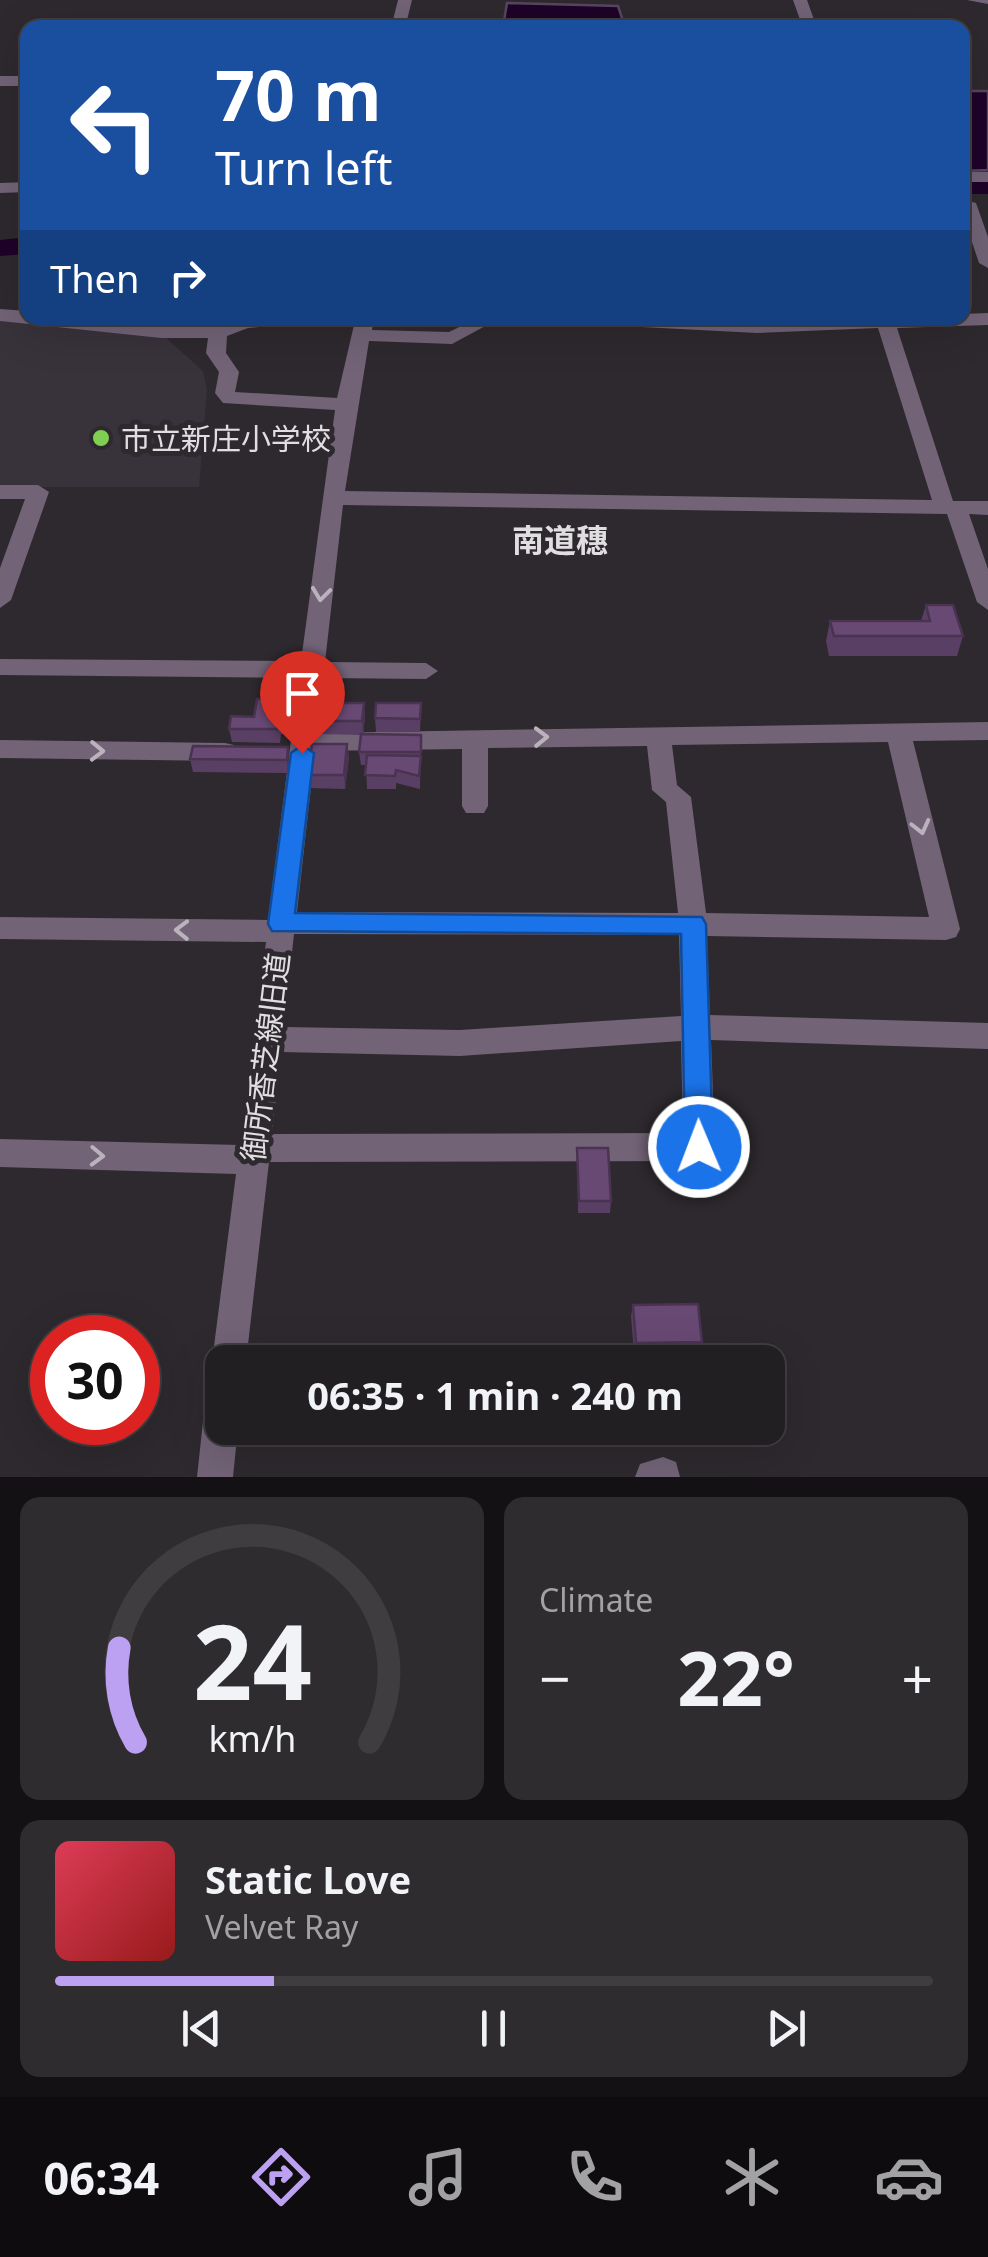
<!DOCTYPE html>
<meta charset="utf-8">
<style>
:root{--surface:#221f22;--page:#2e2c2f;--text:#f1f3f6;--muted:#a2a2a5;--line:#3f3d40;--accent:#bca0f2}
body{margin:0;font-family:"Noto Sans","Noto Sans JP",sans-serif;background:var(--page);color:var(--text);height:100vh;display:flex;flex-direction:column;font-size:38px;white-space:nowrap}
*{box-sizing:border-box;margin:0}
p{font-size:32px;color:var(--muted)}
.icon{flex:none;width:55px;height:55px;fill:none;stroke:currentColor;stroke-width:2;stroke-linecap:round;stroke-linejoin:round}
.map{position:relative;height:1477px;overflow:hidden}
.details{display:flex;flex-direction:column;gap:20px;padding:20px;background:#131113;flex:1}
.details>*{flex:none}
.top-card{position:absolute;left:20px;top:20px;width:950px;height:305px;border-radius:20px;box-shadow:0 10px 40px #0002,0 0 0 2px var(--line);background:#1a4fa0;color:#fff;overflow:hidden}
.speed{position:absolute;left:30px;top:1315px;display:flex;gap:20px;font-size:50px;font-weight:700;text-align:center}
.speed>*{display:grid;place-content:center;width:130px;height:130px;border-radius:50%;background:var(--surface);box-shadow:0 10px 40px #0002,0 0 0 2px var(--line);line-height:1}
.speed .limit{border:15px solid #d22;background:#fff;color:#111}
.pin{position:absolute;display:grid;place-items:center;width:85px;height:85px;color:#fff;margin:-102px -42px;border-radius:50% 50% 50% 0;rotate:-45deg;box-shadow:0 0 10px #0007}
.pin .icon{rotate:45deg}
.me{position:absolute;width:110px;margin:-55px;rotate:359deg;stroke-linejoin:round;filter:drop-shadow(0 0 8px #0008)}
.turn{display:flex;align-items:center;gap:35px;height:210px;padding:0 30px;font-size:45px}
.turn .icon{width:130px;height:130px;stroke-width:2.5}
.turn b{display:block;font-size:70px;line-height:85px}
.then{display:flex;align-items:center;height:95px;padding:0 30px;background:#0003;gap:20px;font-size:38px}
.big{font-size:75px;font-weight:700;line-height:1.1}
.details .widget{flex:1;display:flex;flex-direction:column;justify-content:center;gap:15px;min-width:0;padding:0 35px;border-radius:20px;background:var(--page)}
.details .dial{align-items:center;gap:0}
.dial svg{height:260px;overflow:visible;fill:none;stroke:var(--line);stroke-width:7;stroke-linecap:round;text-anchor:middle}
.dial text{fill:var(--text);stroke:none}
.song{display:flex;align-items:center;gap:30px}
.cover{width:120px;height:120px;border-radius:15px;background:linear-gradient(135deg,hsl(350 70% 55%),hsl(0 70% 35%))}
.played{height:10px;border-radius:5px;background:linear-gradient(90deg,var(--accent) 25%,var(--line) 25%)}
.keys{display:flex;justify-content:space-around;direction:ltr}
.heat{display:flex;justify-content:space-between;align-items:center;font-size:55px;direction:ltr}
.details .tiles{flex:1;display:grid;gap:20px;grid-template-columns:1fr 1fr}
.widget:last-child{grid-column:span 2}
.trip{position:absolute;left:205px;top:1345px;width:580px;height:100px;border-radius:20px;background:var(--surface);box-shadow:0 10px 40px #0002,0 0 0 2px var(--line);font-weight:700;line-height:100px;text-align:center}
.tab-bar{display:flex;height:160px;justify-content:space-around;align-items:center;background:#0e0c0e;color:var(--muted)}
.tab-bar .icon{width:70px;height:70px}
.tab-bar .active{color:var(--accent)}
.tab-bar b{font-size:45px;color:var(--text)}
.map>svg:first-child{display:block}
.built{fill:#38323b}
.water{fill:#1e0328;stroke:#584560;stroke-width:2.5}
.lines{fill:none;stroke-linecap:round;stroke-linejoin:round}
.river{fill:#1e0328;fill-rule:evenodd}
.minor{fill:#726377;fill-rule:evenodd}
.wall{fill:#593f64}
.shaded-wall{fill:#493351}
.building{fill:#684974;stroke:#493351;stroke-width:2.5}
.oneway{stroke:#bab3bc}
.route{fill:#1a73e8;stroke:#114b97;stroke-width:2.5}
.poi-dot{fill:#7fd052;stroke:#2d292e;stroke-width:4}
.labels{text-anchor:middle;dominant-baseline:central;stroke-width:10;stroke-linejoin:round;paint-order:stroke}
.poi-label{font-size:30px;fill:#e0dee1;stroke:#2d292e;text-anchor:start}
.street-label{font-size:30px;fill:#e0dee1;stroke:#2d292e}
.neighbourhood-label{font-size:32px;font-weight:bold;fill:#e0dee1;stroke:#2d292e}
</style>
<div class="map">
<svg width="988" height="1477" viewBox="0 0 988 1477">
<rect width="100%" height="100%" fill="#2d292e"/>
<!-- built -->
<path class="built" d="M 0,321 L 165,337 L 203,371 L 207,390 L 199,487 L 0,487 Z"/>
<!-- water -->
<path class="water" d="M 507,3 L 618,6 L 625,27 L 503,27 Z
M 963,91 L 988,91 L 988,170 L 963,171 Z"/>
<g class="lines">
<!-- river -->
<path class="river" d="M 962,178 L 988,178 L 988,194 L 962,194 Z
M 28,237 L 28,254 L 0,256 L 0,240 Z"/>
<!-- minor -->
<path class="minor" d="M 398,0 L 412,0 L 405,28 L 391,28 Z
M 793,0 L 807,0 L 817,28 L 803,28 Z
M 967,0 L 988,0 L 988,4 Z
M 0,76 L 28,76 L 28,86 L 0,86 Z
M 962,172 L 988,172 L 988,182 L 962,182 Z
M 28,182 L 28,192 L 0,193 L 0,183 Z
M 962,199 L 976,203 L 988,237 L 988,268 L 979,263 L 962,212 Z
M 0,309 L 28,311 L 28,318 L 215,327 L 243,318 L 374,318 L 372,330 L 449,332 L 478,318 L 500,318 L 452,344 L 369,341 L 345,491 L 932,500 L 878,328 L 757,333 L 584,324 L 575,318 L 757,321 L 962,318 L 962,314 L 988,313 L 988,325 L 897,328 L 953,501 L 988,501 L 988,515 L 969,514 L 988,569 L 988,610 L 977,602 L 947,514 L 343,505 L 325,662 L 426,663 L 438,671 L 426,679 L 323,678 L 317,733 L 988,722 L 988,740 L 913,741 L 960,929 L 956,937 L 946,940 L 707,936 L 710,1015 L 988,1023 L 988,1049 L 711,1040 L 715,1147 L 710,1157 L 699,1161 L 269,1162 L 246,1362 L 222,1362 L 222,1376 L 217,1374 L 212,1362 L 236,1174 L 0,1167 L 0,1139 L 240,1145 L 266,942 L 0,939 L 0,917 L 268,920 L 299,678 L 0,675 L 0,659 L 301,661 L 335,410 L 223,403 L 215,393 L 219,372 L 206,353 L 208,338 L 161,338 L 0,321 ZM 288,324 L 354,325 L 337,398 L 235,392 L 239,372 L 226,353 L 227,336 L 248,328 ZM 888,742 L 929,917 L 706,913 L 691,797 L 677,785 L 672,745 ZM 647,746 L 652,790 L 666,802 L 678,913 L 297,912 L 315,751 L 462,749 L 462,806 L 466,813 L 484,813 L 488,806 L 488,748 ZM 294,934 L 679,935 L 681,1016 L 460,1030 L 284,1027 ZM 681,1041 L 683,1133 L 272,1134 L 281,1052 L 460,1056 Z
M 0,485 L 38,485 L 49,492 L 11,600 L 0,608 L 0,568 L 25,499 L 0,499 Z
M 0,740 L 225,743 L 234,745 L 238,752 L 234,759 L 225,761 L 0,758 Z
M 222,1394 L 222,1428 L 238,1428 L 233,1477 L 197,1477 L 204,1412 L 210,1400 Z
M 663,1457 L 676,1462 L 680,1477 L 635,1477 L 640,1464 Z"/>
</g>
<!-- wall -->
<path class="wall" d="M 926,605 L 963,636 L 957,656 L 829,656 L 826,641 L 830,621 L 921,621 Z
M 296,682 L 298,696 L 293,734 L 281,734 L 280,743 L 232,742 L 229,729 L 254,717 Z
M 364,703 L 365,717 L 363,735 L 421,735 L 420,789 L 396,783 L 396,789 L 367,789 L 366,765 L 361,765 L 359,752 L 361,735 L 317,734 L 315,721 Z
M 421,703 L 420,732 L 376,732 L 375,718 Z
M 347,744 L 349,758 L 345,789 L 310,788 L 308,775 Z
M 288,747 L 290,761 L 288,773 L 193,772 L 190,759 Z
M 577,1148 L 611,1201 L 610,1213 L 578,1213 Z
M 633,1305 L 702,1342 L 699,1353 L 634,1353 L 631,1316 Z"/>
<!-- shaded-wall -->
<path class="shaded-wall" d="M 296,682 L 298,696 L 293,734 L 291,721 Z
M 364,703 L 365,717 L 363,735 L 362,721 Z
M 347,744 L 349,758 L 345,789 L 344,775 Z
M 288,747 L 290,761 L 288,773 L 287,760 Z"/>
<!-- building -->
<path class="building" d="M 926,605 L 953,605 L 963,636 L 834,636 L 830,621 L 930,621 Z
M 278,682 L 296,682 L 291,721 L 279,721 L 278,729 L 229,729 L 231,716 L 254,717 L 257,699 L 276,699 Z
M 318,703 L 364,703 L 362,721 L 315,721 Z
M 376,703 L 421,703 L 420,719 L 375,718 Z
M 361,734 L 421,735 L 421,752 L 359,752 Z
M 312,744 L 347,744 L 344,775 L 308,775 Z
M 193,746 L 288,747 L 287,760 L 190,759 Z
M 367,755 L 421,756 L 419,776 L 396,770 L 395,776 L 365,775 Z
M 577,1148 L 608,1148 L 611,1201 L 579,1201 Z
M 698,1304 L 702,1342 L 636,1343 L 633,1305 Z"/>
<!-- one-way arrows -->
<defs><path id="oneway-chevron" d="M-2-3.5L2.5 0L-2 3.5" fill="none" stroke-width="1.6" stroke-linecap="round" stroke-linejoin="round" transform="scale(2.5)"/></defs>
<g class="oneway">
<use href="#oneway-chevron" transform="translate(321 594) rotate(97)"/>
<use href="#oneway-chevron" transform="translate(541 737) rotate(-1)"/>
<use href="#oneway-chevron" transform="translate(97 751) rotate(1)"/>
<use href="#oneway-chevron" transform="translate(921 827) rotate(76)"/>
<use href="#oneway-chevron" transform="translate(182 930) rotate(-179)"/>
<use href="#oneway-chevron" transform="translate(97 1156) rotate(2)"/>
</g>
<!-- route -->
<path class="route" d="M 302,745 L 314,753 L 295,913 L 702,917 L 706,924 L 713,1147 L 709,1156 L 699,1160 L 689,1156 L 685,1147 L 681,934 L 272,931 L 268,924 L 291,753 Z"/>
<!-- markers -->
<circle class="poi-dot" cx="101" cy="438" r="10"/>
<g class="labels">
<!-- poi labels -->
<g class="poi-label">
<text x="121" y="438">市立新庄小学校</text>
</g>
<!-- street labels -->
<g class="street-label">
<text transform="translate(265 1057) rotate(-83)">御所香芝線旧道</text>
</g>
<!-- neighbourhood labels -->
<g class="neighbourhood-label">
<text x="560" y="539">南道穗</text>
</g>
</g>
</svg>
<div class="speed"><div class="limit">30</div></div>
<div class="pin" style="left:302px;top:753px;background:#d93025"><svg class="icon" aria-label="arrive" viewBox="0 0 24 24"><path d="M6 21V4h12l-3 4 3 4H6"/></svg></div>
<svg class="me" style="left:699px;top:1147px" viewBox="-20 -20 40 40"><circle r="17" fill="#1a73e8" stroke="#fff" stroke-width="3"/><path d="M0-11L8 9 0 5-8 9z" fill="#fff"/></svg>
<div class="trip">06:35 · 1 min · 240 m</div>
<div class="top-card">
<div class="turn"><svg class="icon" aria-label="left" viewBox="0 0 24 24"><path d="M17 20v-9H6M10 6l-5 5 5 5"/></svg><div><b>70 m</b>Turn left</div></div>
<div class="then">Then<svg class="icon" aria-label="right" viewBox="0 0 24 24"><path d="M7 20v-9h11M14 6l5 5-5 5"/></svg></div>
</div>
</div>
<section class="details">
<div class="tiles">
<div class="widget dial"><svg viewBox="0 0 100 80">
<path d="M14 69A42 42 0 1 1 86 69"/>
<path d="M14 69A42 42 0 0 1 9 40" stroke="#bca0f2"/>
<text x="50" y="56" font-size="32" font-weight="700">24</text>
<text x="50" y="72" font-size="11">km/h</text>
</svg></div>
<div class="widget"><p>Climate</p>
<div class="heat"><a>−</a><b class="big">22°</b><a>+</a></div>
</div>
<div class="widget">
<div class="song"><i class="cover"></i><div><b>Static Love</b><p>Velvet Ray</p></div></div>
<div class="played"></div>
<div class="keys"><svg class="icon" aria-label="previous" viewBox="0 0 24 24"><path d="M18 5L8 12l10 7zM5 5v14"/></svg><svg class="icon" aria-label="pause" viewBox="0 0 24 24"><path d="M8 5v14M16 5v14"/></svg><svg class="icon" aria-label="next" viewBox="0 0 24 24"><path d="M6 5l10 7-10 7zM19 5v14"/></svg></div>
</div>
</div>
</section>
<nav class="tab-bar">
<b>06:34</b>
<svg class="icon active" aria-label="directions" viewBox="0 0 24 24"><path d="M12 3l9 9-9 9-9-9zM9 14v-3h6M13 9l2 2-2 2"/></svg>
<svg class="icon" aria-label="music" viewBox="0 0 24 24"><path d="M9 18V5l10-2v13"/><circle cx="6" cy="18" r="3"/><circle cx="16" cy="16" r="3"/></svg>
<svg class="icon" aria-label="phone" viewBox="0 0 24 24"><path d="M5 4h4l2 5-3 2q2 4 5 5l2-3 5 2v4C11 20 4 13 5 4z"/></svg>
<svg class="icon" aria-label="climate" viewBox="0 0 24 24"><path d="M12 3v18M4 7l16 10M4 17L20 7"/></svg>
<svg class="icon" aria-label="car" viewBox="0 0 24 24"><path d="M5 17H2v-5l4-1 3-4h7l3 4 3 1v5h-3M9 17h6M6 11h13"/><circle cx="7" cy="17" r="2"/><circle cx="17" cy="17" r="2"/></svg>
</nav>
